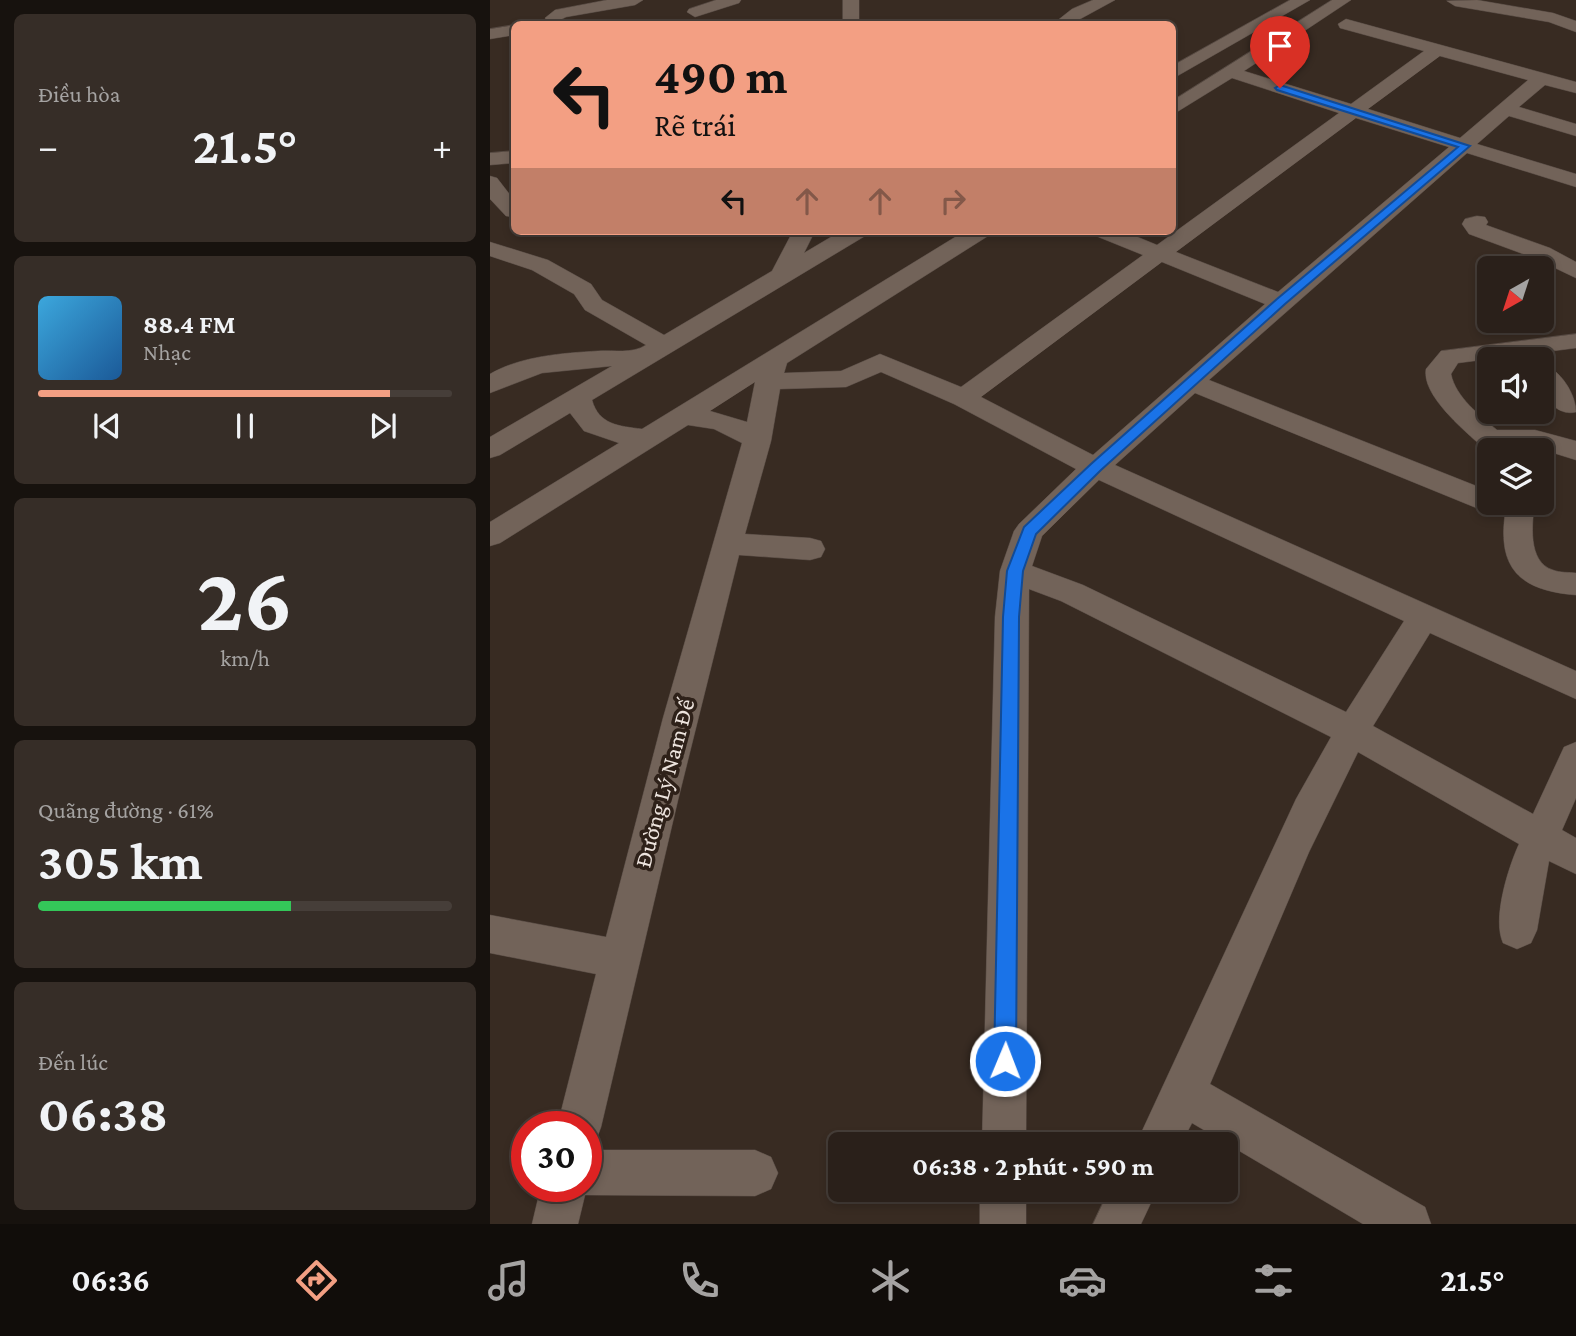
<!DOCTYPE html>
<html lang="vi">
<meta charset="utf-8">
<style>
:root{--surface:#2a201a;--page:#362d27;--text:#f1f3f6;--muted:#a5a3a2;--line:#463e39;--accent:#f39f83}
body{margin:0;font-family:"Crimson Pro",serif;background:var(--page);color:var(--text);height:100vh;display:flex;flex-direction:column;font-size:26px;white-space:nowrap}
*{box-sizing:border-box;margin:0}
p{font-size:23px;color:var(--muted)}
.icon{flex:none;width:38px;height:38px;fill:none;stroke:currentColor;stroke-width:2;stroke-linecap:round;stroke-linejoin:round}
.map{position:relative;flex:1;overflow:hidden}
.details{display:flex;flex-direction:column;gap:14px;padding:14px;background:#17120e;width:490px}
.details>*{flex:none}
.guide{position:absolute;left:21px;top:21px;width:665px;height:214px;border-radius:10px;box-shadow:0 4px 10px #0003,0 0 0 2px var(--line);background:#f39f83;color:#111;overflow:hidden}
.needle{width:46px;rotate:219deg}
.controls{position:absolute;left:987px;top:256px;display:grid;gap:14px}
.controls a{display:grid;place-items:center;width:77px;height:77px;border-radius:10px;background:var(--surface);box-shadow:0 4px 10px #0003,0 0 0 2px var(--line);font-size:35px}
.speed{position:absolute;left:21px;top:1111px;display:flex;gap:14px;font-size:35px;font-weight:700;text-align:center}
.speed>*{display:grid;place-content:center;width:91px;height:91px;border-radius:50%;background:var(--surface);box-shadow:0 4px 10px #0003,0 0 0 2px var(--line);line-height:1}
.speed .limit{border:10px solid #d22;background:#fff;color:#111}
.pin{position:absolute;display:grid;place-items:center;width:60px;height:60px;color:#fff;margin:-72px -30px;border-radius:50% 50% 50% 0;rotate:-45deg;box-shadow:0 0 7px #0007}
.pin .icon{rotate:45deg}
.me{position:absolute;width:77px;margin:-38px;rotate:1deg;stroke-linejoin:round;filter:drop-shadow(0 0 5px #0008)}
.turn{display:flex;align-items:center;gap:24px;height:147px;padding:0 28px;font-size:32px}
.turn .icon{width:91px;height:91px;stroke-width:2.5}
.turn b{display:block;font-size:49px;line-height:60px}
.lanes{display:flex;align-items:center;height:66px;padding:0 28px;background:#0003;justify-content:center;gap:35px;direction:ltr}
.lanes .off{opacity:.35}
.big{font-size:52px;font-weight:700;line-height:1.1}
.details .widget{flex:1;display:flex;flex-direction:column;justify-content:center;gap:10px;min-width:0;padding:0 24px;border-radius:10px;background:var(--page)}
.details .dial{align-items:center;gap:0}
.dial b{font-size:91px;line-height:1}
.song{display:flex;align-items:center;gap:21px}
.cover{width:84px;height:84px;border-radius:10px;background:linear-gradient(135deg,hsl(200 70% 55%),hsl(210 70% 35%))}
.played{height:7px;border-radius:4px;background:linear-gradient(90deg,var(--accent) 85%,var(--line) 85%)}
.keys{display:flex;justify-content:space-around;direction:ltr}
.heat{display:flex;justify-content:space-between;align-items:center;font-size:38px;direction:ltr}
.charge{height:10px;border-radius:5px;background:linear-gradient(90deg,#34c759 61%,var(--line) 0)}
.trip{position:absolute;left:338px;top:1132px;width:410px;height:70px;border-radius:10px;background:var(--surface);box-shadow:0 4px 10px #0003,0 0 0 2px var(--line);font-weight:700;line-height:70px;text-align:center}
.tabs{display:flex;height:112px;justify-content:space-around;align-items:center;background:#110d0a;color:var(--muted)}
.tabs .icon{width:49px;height:49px}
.tabs .on{color:var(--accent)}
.tabs b{font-size:32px;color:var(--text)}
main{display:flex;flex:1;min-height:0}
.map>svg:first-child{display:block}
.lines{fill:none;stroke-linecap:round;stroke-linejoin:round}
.minor-casing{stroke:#554942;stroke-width:1}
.minor{fill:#726359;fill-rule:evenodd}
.route{fill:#1a73e8;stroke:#114b97;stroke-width:2}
.labels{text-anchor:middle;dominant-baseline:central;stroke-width:7;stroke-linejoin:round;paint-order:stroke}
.street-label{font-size:24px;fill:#ede4de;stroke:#2e2119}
</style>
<main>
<section class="details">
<div class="widget"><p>Điều hòa</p>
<div class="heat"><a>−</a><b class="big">21.5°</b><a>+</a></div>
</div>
<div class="widget">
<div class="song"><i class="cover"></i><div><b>88.4 FM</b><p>Nhạc</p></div></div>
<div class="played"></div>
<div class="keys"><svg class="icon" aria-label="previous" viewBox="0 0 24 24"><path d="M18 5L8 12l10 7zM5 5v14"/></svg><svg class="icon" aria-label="pause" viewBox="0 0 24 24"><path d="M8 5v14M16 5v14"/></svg><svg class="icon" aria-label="next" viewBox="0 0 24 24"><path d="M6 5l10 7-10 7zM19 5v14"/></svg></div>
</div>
<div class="widget dial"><b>26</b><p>km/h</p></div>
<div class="widget"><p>Quãng đường · 61%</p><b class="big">305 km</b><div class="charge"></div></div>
<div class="widget"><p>Đến lúc</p><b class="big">06:38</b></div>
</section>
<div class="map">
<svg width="1086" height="1224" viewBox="0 0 1086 1224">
<rect width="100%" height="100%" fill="#382b22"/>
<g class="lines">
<defs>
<path id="minor" d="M 117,0 L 153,0 L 145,5 L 76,17 L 72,19 L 75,24 L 59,24 L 55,18 L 65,10 Z
M 226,0 L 251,0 L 249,3 L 205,17 L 197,12 L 199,9 Z
M 353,0 L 369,0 L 369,24 L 353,24 Z
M 603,0 L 625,0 L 581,24 L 563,24 L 582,9 Z
M 800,0 L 820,0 L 682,79 L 682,66 Z
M 842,0 L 861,0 L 754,71 L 861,104 L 934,51 L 850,28 L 848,24 L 856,19 L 1086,82 L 1086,93 L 1055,85 L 1029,107 L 1086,124 L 1086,136 L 1019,116 L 987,144 L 1086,174 L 1086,187 L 977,153 L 719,380 L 999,491 L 999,502 L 1013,502 L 1009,509 L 999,512 L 989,509 L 705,393 L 625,465 L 1086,671 L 1086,699 L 940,633 L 883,726 L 1043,814 L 1074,747 L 1086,742 L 1086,798 L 1072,830 L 1086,838 L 1086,874 L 1059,861 L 1047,930 L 1041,943 L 1027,949 L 1013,943 C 1002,919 1018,868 1029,844 L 868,752 L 819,852 L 720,1084 L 935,1207 L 941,1224 L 873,1224 L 702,1123 L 691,1144 L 646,1144 L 806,799 L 841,737 L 571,601 L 539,589 L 536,1144 L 492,1144 L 505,617 L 510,571 L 524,531 L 529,524 L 586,469 L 464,404 L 391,372 L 356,387 L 290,389 L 281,441 L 255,534 L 320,538 L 331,541 L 335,549 L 331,557 L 320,560 L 249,555 L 188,800 L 111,1127 L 105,1143 L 96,1146 L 96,1127 L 67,1127 L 106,974 L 0,953 L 0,915 L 116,937 L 173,718 L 252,443 L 224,429 L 198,425 L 10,543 L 0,546 L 0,522 L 129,443 L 94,431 L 80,413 L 10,455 L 0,458 L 0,437 L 122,366 L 52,373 L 0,393 L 0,374 C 31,356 73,353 108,351 C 124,350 142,354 156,345 L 95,310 L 84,294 L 42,270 L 0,256 L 0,242 L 58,260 L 101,284 L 112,300 L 174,335 L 282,271 L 303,231 L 325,231 L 314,253 L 351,231 L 378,231 L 375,236 L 102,400 C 109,425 129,426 152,429 L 475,231 L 501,231 L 498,236 L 297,363 L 294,373 L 351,371 L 390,354 L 471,387 L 653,255 L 606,236 L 603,231 L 633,231 L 667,245 L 849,113 L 742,78 L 682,115 L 682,101 ZM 950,56 L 1038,80 L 970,138 L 878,109 ZM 866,118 L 959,147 L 788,292 L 686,252 ZM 672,262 L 775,304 L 603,455 L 491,397 ZM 265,382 L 257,422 L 220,411 ZM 609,480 L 914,621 L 856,712 L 593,585 L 542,566 L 552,536 Z
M 987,0 L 1063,13 L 1086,21 L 1086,32 L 1059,22 L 965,6 L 957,1 Z
M 24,25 L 24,35 L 0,39 L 0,29 Z
M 24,151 L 24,163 L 0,165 L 0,153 Z
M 0,176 L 7,178 L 24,200 L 24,217 L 16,216 L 0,199 Z
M 987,216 L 995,217 L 998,222 L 996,225 L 1060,248 L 1086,262 L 1086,278 L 1044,258 L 979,234 L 972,224 L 975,219 Z
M 1086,334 L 1086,348 L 968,363 L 961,374 C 966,398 990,415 1007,430 L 1045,430 L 1086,441 L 1086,460 L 1054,450 L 1024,446 L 1027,450 L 999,450 L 999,453 C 980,435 931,397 936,369 L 951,351 Z
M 1052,364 C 1070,369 1086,394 1086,412 C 1071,416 1056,403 1052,388 C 1050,381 1052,371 1052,364 Z
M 1017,502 L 1045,502 C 1042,522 1037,562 1063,570 C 1070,573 1079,572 1086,573 L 1086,595 C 1024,590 1005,564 1017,502 Z
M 96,1150 L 265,1150 L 281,1157 L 288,1173 L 281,1189 L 265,1196 L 95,1195 L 88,1224 L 42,1224 L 51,1186 L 96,1186 Z
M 490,1190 L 536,1190 L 536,1224 L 490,1224 Z
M 619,1190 L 667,1190 L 651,1224 L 603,1224 Z"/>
</defs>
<!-- minor casing -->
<use href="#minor" class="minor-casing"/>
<!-- minor -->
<use href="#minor" class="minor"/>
</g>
<!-- route -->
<path class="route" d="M 790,85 L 980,146 L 795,304 L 611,470 L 546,534 L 533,571 L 529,617 L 526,1061 L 522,1069 L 515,1072 L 507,1069 L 504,1061 L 513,617 L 517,571 L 534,527 L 601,464 L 787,299 L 968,147 L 787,90 L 785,88 Z"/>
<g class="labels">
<!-- street labels -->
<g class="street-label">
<text transform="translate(174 783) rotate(-75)">Đường Lý Nam Đế</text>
</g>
</g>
</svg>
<div class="controls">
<a><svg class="needle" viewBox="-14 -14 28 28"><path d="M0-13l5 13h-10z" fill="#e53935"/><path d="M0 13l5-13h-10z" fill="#a5a3a2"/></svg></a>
<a><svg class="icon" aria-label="sound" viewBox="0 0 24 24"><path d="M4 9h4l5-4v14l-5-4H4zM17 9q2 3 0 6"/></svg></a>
<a><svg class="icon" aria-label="layers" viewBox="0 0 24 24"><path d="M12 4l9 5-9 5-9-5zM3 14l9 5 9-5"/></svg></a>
</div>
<div class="speed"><div class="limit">30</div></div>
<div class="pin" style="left:790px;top:88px;background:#d93025"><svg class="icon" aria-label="arrive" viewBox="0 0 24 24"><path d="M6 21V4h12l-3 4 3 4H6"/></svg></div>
<svg class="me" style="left:515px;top:1061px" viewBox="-20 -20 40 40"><circle r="17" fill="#1a73e8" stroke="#fff" stroke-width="3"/><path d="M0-11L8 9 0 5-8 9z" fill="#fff"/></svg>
<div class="trip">06:38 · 2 phút · 590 m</div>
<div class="guide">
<div class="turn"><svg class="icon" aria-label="left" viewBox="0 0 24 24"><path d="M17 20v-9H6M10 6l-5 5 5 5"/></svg><div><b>490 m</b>Rẽ trái</div></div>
<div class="lanes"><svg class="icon" aria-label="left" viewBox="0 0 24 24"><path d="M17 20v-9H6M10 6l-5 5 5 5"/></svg><svg class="icon off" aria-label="ahead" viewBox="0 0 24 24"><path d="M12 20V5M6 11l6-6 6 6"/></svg><svg class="icon off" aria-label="ahead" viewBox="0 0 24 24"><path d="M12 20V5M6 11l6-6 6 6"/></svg><svg class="icon off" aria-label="right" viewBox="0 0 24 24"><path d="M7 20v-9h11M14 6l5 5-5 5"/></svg></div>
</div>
</div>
</main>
<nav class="tabs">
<b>06:36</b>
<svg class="icon on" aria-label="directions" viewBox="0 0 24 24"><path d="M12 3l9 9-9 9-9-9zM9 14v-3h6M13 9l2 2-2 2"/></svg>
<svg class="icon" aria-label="music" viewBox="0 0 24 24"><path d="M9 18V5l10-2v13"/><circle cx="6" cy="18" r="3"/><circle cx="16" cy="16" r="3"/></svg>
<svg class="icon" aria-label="phone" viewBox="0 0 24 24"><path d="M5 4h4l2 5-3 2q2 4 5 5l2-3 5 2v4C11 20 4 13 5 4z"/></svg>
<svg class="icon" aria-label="climate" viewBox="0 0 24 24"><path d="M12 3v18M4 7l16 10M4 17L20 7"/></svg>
<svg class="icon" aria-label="car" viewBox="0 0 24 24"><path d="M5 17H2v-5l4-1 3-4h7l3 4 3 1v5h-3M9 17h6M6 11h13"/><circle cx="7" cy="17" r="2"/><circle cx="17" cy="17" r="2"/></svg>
<svg class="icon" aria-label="filters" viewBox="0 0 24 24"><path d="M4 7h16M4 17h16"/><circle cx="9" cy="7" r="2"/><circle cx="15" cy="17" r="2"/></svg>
<b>21.5°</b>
</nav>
